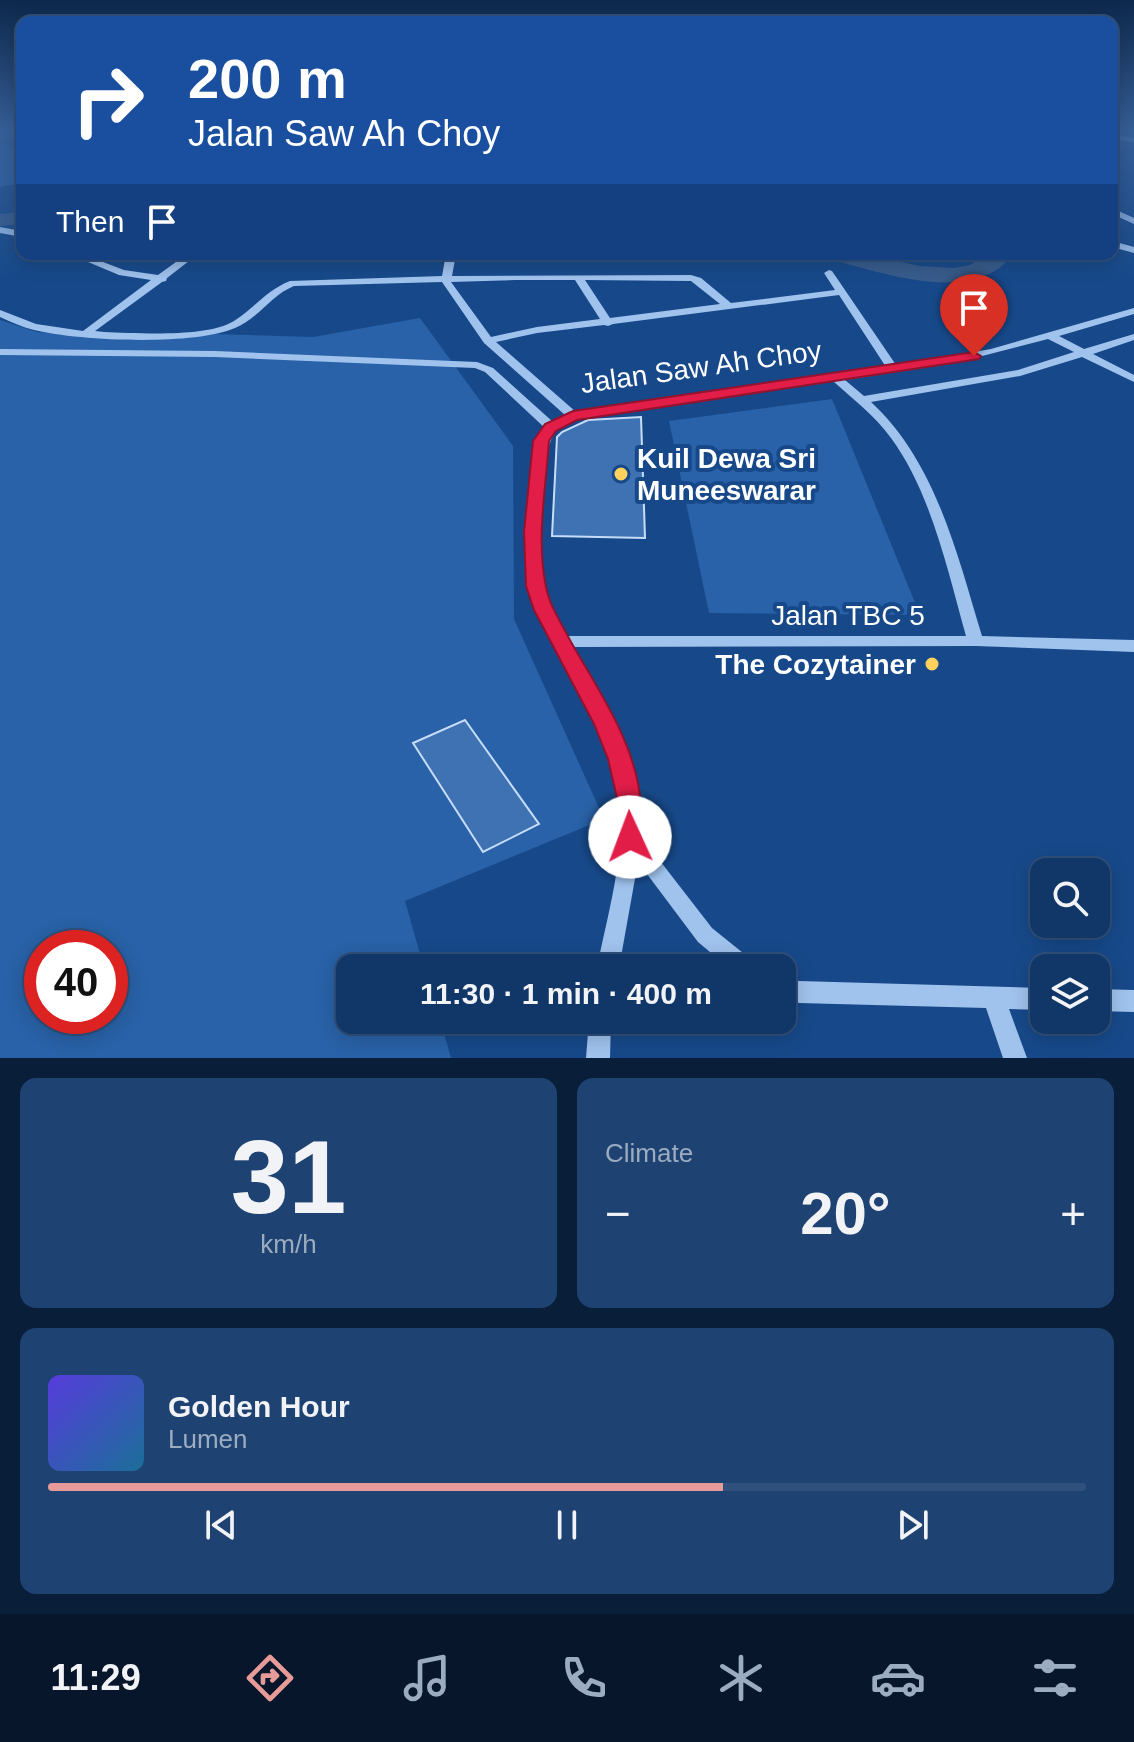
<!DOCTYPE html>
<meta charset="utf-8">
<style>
:root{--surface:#113768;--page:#1e4271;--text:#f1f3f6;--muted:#9cacc0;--line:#30517c;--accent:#e69b98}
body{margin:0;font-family:Helvetica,sans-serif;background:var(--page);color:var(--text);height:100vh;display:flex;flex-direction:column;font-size:30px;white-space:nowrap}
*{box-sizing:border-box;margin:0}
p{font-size:26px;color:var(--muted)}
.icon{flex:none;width:44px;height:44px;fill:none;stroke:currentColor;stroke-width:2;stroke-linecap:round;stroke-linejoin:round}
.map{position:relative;height:1058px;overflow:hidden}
.sheet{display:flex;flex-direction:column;gap:20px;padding:20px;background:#091e39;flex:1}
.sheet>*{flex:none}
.guide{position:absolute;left:16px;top:16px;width:1102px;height:244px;border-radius:16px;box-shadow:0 4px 20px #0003,0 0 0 2px var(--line);background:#1a4fa0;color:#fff;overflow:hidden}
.controls{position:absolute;left:1030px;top:858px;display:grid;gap:16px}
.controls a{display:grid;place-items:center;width:80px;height:80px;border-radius:16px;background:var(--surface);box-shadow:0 4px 20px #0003,0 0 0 2px var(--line);font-size:40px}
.speed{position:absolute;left:24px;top:930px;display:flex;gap:16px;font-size:40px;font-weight:700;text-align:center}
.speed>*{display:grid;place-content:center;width:104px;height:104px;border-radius:50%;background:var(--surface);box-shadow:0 4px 20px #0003,0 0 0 2px var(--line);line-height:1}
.speed .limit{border:12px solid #d22;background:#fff;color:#111}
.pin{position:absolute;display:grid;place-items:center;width:68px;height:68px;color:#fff;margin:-82px -34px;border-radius:50% 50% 50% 0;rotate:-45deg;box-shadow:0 0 8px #0007}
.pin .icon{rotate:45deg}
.me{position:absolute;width:88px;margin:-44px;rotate:358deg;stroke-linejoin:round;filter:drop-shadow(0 0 6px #0008)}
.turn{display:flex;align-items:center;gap:28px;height:168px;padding:0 40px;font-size:36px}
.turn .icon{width:104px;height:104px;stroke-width:2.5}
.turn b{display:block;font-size:56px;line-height:68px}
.then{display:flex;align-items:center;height:76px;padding:0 40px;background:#0003;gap:16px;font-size:30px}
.big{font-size:60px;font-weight:700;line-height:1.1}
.sheet .tile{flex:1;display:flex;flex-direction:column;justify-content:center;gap:12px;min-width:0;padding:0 28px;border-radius:16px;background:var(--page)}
.sheet .dial{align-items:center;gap:0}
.dial b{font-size:104px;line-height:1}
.song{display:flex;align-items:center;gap:24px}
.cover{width:96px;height:96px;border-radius:12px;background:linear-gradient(135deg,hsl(250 70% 55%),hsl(200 70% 35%))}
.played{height:8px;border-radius:4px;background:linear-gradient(90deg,var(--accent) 65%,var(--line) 65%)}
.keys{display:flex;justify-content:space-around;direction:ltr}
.heat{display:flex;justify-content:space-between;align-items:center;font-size:44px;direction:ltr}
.sheet .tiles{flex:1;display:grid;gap:20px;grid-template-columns:1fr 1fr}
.tile:last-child{grid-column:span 2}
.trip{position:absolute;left:336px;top:954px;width:460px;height:80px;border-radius:16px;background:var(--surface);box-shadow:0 4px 20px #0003,0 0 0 2px var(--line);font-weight:700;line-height:80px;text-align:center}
.dock{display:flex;height:128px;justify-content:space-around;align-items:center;background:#07162a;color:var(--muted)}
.dock .icon{width:56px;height:56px}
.dock .selected{color:var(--accent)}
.dock b{font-size:36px;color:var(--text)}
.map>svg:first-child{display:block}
.green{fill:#2962a8;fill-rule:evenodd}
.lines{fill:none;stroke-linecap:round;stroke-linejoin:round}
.river{fill:#385c8c;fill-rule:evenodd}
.building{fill:#3f72b3;stroke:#c6ddfa;stroke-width:2}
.minor{fill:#a0c3ee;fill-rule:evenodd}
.route{fill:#e11d48;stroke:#92132f;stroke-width:2}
.poi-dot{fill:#ffd15d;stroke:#17498a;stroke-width:3}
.labels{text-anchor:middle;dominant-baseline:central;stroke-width:8;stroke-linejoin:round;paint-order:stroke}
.street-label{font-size:28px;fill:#fff;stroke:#17498a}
.poi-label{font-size:28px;font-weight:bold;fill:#fff;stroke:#17498a;text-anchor:start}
</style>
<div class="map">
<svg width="1134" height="1058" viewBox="0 0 1134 1058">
<rect width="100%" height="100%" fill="#17498a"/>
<!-- green -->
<path class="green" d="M 0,130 L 22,130 L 1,144 L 22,149 L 22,183 L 0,187 Z
M 420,318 L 513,446 L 514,619 L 604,819 L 405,901 L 424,968 L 350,968 L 350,1020 L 440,1020 L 451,1058 L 0,1058 L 0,320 L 37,332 L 108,338 L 217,334 L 313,337 ZM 42,948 L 110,948 L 110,1016 L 42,1016 Z
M 832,399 L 920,615 L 709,613 L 669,421 Z"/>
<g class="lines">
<!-- river -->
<path class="river" d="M 22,212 L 22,224 L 0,226 L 0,214 Z
M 826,254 L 863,254 L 920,266 L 954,268 L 970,265 L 988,254 L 1013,254 C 975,307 880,272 829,259 Z"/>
</g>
<!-- building -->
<path class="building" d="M 641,417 L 645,538 L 552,536 L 557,437 L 562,432 L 588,420 Z
M 465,720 L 539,824 L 483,852 L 413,743 Z"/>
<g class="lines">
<!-- minor -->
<path class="minor" d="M 1112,135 L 1134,138 L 1134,142 L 1112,139 Z
M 1112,208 L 1134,218 L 1134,224 L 1112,214 Z
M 0,227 L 22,231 L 22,237 L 0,233 Z
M 1112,241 L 1134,247 L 1134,253 L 1112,247 Z
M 69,254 L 82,254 L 124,270 L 158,275 L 187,254 L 198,254 L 167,278 L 166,281 L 162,282 L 95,331 L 104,332 C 137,333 206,338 234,321 C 254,308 267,290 290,281 L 442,276 L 446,254 L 456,254 L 452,276 L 691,275 L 701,278 L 731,303 L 835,290 L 824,273 L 829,270 L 832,271 L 896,365 L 991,349 L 1134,308 L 1134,314 L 1059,336 L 1084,349 L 1134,334 L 1134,340 L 1093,354 L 1134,375 L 1134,382 L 1082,357 L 1020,376 L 871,402 C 936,462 957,554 982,636 L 1134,640 L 1134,652 L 976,646 L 574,647 L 612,718 L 628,758 L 638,799 L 640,835 L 712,928 L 753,961 L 756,968 L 729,968 L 698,942 L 638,862 L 619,968 L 597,968 C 609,907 629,845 617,782 C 608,735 582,690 558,649 C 548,631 534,611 529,589 C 521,558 526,524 530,493 C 532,471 532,447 546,429 L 485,372 L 475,368 L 215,357 L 0,355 L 0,349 L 215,351 L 477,362 L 493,368 L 553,422 L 565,415 L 484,343 L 442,282 L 294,286 C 271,295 258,319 235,328 C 193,346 79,341 34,330 C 22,327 11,322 0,317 L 0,310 L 36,324 L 83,331 L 151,280 L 119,275 ZM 515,280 L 575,280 L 600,319 L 537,327 L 491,337 L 451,282 ZM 585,280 L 691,281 L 720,304 L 610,318 ZM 839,295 L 886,367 L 576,412 L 496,342 L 537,333 L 604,325 L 608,326 L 613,324 ZM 1048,339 L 1074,352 L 1018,370 L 864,396 L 845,380 L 955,363 ZM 833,381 C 853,399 875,416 891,438 C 931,492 948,572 966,636 L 567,636 C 558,621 547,604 543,586 C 537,559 540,462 552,438 C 557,428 566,423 576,419 Z
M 782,975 L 799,981 L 1044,988 L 1044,1010 L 1009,1009 L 1027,1058 L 1003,1058 L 986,1008 L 799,1003 L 782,996 Z
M 1096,989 L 1134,990 L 1134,1012 L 1096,1011 Z
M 589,1020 L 611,1020 L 610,1058 L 586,1058 Z"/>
</g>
<!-- sky -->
<linearGradient id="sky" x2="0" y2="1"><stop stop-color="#0d284c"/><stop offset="0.47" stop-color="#365f98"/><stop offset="1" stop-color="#365f98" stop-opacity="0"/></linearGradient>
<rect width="1134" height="278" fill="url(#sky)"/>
<!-- route -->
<path class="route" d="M 974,352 L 981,356 L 979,359 L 577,420 L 556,431 L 549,441 C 546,487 536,540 546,587 C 550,607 562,624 571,642 C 600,693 639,748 641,809 C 642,821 645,833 639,844 L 630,848 L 621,844 L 618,837 L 617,798 L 608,759 L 594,724 L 534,610 L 526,586 L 524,532 L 533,441 L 545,424 L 573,411 Z"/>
<!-- markers -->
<g class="poi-dot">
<circle cx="621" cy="474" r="8"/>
<circle cx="932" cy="664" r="8"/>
</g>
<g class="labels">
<!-- street labels -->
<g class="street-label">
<text transform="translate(701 367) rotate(-8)">Jalan Saw Ah Choy</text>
<text x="848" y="615">Jalan TBC 5</text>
</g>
<!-- poi labels -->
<g class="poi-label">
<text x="637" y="458">Kuil Dewa Sri<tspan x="637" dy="32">Muneeswarar</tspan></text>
<text x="916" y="664" text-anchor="end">The Cozytainer</text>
</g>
</g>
</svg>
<div class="controls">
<a><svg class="icon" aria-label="search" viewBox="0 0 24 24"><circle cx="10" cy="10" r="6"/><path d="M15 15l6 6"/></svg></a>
<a><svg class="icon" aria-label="layers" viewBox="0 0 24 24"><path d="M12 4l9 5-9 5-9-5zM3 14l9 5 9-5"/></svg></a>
</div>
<div class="speed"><div class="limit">40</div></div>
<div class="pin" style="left:974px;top:356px;background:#d93025"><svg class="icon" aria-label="arrive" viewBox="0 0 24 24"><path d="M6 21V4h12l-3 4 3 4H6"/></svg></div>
<svg class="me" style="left:630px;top:837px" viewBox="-20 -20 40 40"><circle r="19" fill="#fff"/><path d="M0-13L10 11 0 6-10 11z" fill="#e11d48"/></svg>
<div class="trip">11:30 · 1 min · 400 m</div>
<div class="guide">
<div class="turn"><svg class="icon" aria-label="right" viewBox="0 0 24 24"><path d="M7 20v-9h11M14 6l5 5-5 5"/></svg><div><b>200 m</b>Jalan Saw Ah Choy</div></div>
<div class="then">Then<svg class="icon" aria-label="arrive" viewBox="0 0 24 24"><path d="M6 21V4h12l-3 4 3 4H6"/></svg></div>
</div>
</div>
<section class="sheet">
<div class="tiles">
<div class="tile dial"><b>31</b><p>km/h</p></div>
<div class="tile"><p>Climate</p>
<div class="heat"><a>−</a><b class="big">20°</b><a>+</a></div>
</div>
<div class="tile">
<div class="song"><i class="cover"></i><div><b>Golden Hour</b><p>Lumen</p></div></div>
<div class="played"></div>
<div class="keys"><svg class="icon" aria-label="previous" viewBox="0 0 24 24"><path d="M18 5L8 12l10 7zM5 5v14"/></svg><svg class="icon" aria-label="pause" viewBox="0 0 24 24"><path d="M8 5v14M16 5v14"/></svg><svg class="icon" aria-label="next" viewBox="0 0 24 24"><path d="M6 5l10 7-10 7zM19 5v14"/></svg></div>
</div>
</div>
</section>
<nav class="dock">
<b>11:29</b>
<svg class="icon selected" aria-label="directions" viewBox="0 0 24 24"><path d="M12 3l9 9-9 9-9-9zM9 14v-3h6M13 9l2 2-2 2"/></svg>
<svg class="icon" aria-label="music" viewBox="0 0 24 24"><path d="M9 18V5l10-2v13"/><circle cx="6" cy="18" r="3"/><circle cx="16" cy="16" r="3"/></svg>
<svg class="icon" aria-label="phone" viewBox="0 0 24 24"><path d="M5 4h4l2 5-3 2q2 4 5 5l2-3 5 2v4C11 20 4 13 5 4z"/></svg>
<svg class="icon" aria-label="climate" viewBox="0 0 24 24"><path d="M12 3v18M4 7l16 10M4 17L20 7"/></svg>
<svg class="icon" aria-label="car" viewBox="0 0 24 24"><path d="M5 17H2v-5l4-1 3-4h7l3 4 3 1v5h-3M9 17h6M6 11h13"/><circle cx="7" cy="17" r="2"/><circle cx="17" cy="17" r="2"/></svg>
<svg class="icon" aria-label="filters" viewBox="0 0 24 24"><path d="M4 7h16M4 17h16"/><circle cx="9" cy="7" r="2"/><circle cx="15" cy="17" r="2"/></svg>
</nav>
